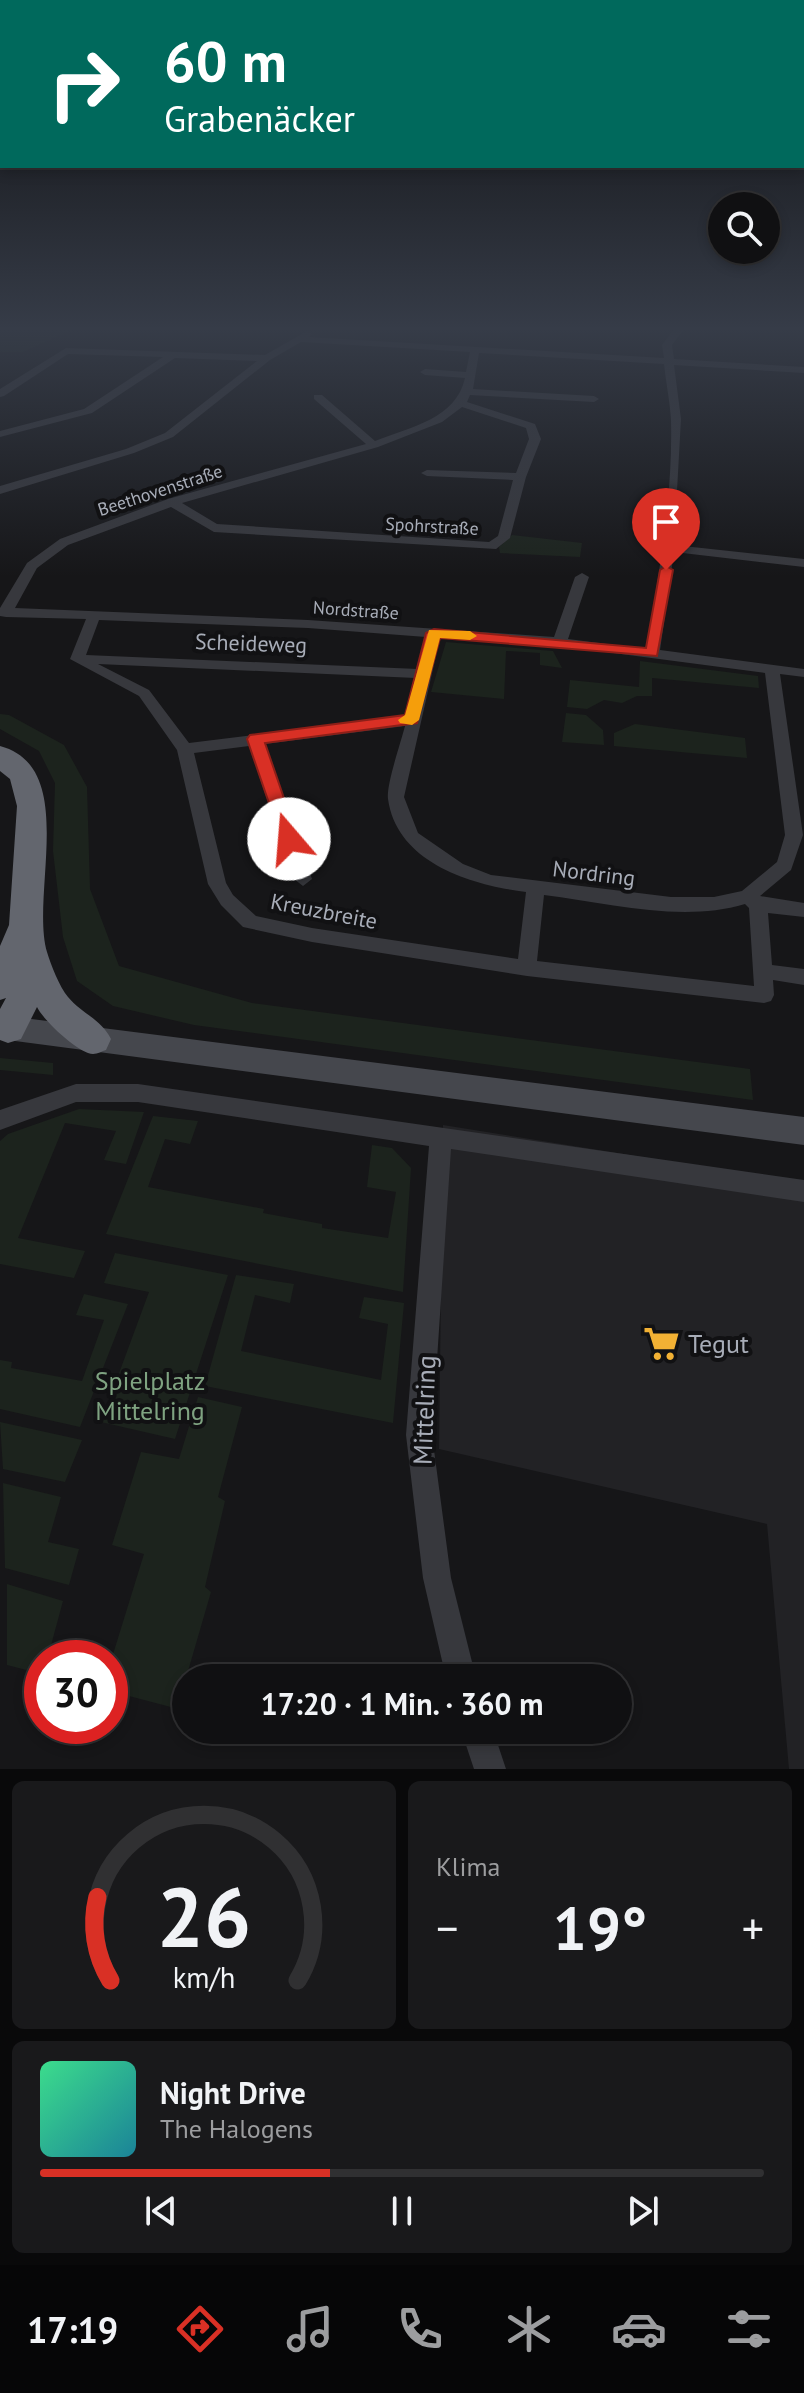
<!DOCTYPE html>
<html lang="de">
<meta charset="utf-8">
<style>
:root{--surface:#101012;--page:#19191b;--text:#f1f3f6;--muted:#9c9d9f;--line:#303032;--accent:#d93025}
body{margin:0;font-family:"PT Sans",sans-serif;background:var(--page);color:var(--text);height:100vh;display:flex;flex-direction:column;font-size:30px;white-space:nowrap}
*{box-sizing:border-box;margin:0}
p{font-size:26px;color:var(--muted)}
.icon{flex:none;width:44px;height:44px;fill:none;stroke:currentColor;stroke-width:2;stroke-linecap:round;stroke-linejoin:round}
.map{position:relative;height:1769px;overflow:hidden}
.drawer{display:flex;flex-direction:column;gap:12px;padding:12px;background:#09090a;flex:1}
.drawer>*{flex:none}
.hud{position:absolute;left:0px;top:0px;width:804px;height:168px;box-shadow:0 4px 12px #0003,0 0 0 2px var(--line);background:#00695c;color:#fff;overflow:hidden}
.tools{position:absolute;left:708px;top:192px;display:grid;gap:16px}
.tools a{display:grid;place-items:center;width:72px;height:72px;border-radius:50%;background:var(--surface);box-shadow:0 4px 12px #0003,0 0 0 2px var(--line);font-size:40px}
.speed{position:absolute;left:24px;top:1640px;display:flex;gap:16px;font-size:40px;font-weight:700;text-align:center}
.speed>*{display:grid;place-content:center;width:104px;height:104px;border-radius:50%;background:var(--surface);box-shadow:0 4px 12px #0003,0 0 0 2px var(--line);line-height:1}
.speed .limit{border:12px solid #d22;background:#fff;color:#111}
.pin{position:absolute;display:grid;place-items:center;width:68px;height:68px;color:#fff;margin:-82px -34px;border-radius:50% 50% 50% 0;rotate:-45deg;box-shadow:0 0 8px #0007}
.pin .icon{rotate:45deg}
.me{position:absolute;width:88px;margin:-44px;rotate:342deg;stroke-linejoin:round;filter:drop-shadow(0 0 6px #0008)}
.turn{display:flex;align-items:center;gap:28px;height:168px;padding:0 32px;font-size:36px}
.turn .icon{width:104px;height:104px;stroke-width:2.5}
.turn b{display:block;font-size:56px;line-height:68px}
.big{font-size:60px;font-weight:700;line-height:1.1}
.drawer .widget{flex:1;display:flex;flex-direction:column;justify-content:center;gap:12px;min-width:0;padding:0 28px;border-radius:12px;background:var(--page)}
.drawer .dial{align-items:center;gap:0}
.dial svg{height:208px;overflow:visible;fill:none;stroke:var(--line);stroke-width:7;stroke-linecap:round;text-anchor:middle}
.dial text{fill:var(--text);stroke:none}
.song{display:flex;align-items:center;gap:24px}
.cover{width:96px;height:96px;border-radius:12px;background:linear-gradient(135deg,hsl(150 70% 55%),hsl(190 70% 35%))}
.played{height:8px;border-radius:4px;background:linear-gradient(90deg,var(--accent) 40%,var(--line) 40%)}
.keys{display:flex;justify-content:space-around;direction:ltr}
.heat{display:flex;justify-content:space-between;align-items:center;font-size:44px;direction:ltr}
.drawer .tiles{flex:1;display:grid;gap:12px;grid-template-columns:1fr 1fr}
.widget:last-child{grid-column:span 2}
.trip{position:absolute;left:172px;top:1664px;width:460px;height:80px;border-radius:40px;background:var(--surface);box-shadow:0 4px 12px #0003,0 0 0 2px var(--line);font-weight:700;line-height:80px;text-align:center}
.dock{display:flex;height:128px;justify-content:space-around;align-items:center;background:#060607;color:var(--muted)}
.dock .icon{width:56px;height:56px}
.dock .on{color:var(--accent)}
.dock b{font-size:36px;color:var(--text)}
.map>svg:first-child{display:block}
.built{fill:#222225}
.green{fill:#1c231d}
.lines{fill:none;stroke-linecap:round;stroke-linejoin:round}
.street{fill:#37383d;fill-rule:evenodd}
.secondary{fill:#45474d;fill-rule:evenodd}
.highway{fill:#63666e;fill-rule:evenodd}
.route{fill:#d93025;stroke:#8d1f18;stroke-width:2}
.slow{fill:#f59e0b}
.labels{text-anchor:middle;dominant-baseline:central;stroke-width:8;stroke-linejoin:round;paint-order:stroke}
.far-street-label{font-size:18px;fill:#a8adb8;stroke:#111113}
.street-label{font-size:22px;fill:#a8adb8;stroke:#111113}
.near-poi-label{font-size:26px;fill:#a8adb8;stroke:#111113;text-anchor:start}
.near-park-label{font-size:26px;fill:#7fa381;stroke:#111113}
.near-street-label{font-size:26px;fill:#a8adb8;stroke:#111113}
</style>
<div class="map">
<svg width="804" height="1769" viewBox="0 0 804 1769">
<rect width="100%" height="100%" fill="#161618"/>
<!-- built -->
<path class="built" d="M 443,1125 L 804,1183 L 804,1769 L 789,1769 L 767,1524 L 439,1449 Z"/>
<!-- green -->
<path class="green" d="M 0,329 L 74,329 L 23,352 L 0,352 Z
M 512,535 L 582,543 L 580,557 L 500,553 L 499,547 Z
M 446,642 L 553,651 L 562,668 L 540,665 L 540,653 L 506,651 L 504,699 L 431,692 Z
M 640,661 L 758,676 L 759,688 L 652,678 L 652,696 L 637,696 L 622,703 L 604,700 L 587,709 L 567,707 L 570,680 L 639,687 Z
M 566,713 L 586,715 L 603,730 L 604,745 L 562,742 Z
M 0,714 L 9,715 L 64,745 L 87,787 L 90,889 L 119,966 L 252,1003 L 750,1069 L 753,1100 L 194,1025 L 113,1006 L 77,981 L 63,937 L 53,851 L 55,783 L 39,751 L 0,729 Z
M 635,724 L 745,738 L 747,758 L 614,746 L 614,733 Z
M 0,1058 L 53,1063 L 53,1075 L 0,1070 Z
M 79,1109 L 144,1112 L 126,1164 L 104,1160 L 116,1131 L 65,1123 L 18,1238 L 85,1251 L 74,1278 L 0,1264 L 0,1141 L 8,1134 Z
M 153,1116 L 198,1121 L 190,1144 L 165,1139 L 148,1187 L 264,1209 L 263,1213 L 322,1224 L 322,1228 L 388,1238 L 396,1192 L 367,1187 L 372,1145 L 392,1148 L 411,1168 L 403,1292 L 106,1234 Z
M 115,1253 L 228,1275 L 175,1439 L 101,1422 L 149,1292 L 104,1283 Z
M 236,1275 L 294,1284 L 290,1303 L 255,1295 L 241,1351 L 381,1380 L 388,1324 L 359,1318 L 364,1297 L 404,1303 L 393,1423 L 205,1386 Z
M 84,1294 L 128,1304 L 80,1427 L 0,1409 L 0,1360 L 12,1362 L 11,1368 L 82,1381 L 104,1320 L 76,1315 Z
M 198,1397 L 242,1407 L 218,1497 L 225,1501 L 205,1587 L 211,1592 L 186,1678 L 186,1711 L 110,1691 L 110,1664 L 144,1554 L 112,1545 L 141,1452 L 179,1459 Z
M 0,1422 L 82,1440 L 65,1482 L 3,1469 Z
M 3,1483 L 61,1497 L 48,1542 L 79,1549 L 69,1585 L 5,1568 Z
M 7,1584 L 63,1601 L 50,1649 L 87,1658 L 42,1658 L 42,1674 L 7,1665 Z"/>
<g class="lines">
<!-- street -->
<path class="street" d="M 674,329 L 684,329 L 672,345 L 674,359 L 804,367 L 804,373 L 674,365 L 681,419 L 674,545 L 804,559 L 804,567 L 674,552 L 660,650 L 804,669 L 804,677 L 780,674 L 803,835 L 791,870 L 760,896 L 804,903 L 804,917 L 768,913 L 772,965 L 804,969 L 804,985 L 773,980 L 774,995 L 771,1001 L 764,1003 L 527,976 L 312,942 L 243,927 L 221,905 L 208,884 L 177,750 L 139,696 L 70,659 L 86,619 L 6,617 L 0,616 L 0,608 L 27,563 L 60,539 L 168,499 L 366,444 L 314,399 L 314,395 L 322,395 L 375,441 C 410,427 456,419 465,378 L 425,375 L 420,372 L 425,369 L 466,372 L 470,352 L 301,342 L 270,360 L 173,437 L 134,453 L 0,494 L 0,486 L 126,449 L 165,433 L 257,361 L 175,358 L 92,413 L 0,437 L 0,431 L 84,409 L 163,357 L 68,354 L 4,396 L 0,397 L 0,389 L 66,348 L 265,355 L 307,331 L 312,334 L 309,337 L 664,358 L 662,345 ZM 479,353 L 664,364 C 666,383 670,402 671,420 C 673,496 659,574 646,649 L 568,639 L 589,577 L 582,573 L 575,577 L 554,637 L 308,620 L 15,608 L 37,568 L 68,545 L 171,507 L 214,532 L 496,549 L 510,538 L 526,477 L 541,439 L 535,424 L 467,402 L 470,395 L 594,402 L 599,399 L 594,396 L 473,389 ZM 462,407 L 526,428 L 529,439 L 516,473 L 427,470 L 421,473 L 427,476 L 513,480 L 498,536 L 489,542 L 217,524 L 182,503 L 378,447 L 442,422 ZM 99,620 L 308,628 L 426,637 L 418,669 L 86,655 ZM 440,638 L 560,646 L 765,673 L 785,835 L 777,862 L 742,891 L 714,897 L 671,897 L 491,875 L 463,864 L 418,833 L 404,797 ZM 98,664 L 416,678 L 407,716 L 189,743 L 149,690 ZM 405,726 C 401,742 386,785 388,799 C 397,863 471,885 526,892 L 518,959 L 312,928 L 256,916 L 233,895 L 226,883 L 194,753 L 249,746 L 294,879 L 303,886 L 312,879 L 265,744 ZM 544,895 C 608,903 682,923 745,904 L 749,908 L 754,986 L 537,961 Z
M 76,1084 L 138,1084 L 804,1180 L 804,1202 L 451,1149 L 432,1435 L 451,1578 L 476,1678 L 446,1678 L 423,1578 L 406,1435 L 429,1146 L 138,1102 L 76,1102 L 0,1130 L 0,1110 Z
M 461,1730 L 493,1730 L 506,1769 L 474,1769 Z"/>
<!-- secondary -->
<path class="secondary" d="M 0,1015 L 804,1117 L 804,1145 L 0,1039 Z"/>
<!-- highway -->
<path class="highway" d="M 0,746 C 79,767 30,894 47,952 C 51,965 59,986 68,997 C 81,1013 101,1019 111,1039 L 106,1050 C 102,1051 98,1054 93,1054 C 79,1054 43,1020 37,1007 L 21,1039 L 8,1043 L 0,1040 L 0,1009 L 6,998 L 0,1000 L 0,946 L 9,925 L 17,806 L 10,779 L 0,771 Z"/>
</g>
<!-- sky -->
<linearGradient id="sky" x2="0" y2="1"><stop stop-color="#0c0c0d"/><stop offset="0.57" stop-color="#363c48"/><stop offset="1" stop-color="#363c48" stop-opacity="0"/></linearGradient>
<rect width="804" height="577" fill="url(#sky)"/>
<!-- route -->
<path class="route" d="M 666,566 L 673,570 L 657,656 L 440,638 L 417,723 L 265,743 L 298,839 L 289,846 L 283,844 L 247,739 L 250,735 L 405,715 L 426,633 L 434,629 L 646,648 L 660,570 Z"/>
<!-- slow -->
<path class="slow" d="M 429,630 L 470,631 L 477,636 L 470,640 L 440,638 L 419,720 L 412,725 L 400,723 L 398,720 L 405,715 Z"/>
<!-- icons -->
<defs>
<symbol id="supermarket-bare" viewBox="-9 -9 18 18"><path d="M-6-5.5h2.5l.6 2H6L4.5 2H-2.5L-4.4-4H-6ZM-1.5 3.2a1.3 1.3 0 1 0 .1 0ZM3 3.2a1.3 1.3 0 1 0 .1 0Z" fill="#f2b134" stroke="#111113" stroke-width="2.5" paint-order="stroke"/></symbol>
</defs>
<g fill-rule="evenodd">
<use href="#supermarket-bare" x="636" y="1318" width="51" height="51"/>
</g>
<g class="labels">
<!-- far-street labels -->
<g class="far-street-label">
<text transform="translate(160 490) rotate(-18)">Beethovenstraße</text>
<text transform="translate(432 526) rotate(3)">Spohrstraße</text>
<text transform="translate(356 610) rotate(4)">Nordstraße</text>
</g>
<!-- street labels -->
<g class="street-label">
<text transform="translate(251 643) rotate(2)">Scheideweg</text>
<text transform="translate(594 873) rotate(7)">Nordring</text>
<text transform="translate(324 911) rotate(11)">Kreuzbreite</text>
</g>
<!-- near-poi labels -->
<g class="near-poi-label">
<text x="688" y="1343">Tegut</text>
</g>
<!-- near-park labels -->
<g class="near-park-label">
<text x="150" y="1380">Spielplatz<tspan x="150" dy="30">Mittelring</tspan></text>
</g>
<!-- near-street labels -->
<g class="near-street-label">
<text transform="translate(424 1410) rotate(-88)">Mittelring</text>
</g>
</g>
</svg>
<div class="tools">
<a><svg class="icon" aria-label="search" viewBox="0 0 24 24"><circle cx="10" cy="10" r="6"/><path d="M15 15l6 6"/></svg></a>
</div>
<div class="speed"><div class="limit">30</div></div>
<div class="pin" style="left:666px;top:570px;background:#d93025"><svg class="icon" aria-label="arrive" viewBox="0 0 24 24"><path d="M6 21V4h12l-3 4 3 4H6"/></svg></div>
<svg class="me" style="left:289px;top:839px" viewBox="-20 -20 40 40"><circle r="19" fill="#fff"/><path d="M0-13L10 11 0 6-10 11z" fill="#d93025"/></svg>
<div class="trip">17:20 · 1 Min. · 360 m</div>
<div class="hud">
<div class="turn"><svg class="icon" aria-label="right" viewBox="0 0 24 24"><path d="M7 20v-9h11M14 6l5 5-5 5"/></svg><div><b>60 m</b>Grabenäcker</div></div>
</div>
</div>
<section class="drawer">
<div class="tiles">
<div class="widget dial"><svg viewBox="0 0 100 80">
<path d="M14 69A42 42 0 1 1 86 69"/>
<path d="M14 69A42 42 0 0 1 9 37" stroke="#d93025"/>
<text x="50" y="56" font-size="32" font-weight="700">26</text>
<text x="50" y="72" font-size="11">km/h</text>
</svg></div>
<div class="widget"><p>Klima</p>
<div class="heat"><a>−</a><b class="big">19°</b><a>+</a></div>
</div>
<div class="widget">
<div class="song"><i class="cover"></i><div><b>Night Drive</b><p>The Halogens</p></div></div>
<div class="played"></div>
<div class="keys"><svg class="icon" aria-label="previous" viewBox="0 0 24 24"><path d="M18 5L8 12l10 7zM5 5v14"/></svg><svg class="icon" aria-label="pause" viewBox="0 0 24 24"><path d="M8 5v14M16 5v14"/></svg><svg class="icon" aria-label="next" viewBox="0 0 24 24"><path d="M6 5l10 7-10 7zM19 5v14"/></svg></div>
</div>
</div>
</section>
<nav class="dock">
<b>17:19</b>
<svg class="icon on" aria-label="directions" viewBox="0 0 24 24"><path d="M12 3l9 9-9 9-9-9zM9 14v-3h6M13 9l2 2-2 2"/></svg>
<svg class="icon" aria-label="music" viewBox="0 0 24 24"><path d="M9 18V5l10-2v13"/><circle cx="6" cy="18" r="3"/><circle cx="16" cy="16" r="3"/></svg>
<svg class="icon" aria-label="phone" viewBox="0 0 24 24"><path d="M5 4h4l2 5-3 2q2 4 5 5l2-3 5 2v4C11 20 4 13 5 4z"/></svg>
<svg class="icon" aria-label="climate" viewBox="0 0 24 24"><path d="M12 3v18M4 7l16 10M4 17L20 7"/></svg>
<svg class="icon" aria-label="car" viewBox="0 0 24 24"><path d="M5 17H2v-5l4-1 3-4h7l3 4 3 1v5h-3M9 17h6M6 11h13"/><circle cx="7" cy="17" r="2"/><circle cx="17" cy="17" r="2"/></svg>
<svg class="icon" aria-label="filters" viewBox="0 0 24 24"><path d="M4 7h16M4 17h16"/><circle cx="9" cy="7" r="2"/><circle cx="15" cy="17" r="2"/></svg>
</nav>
